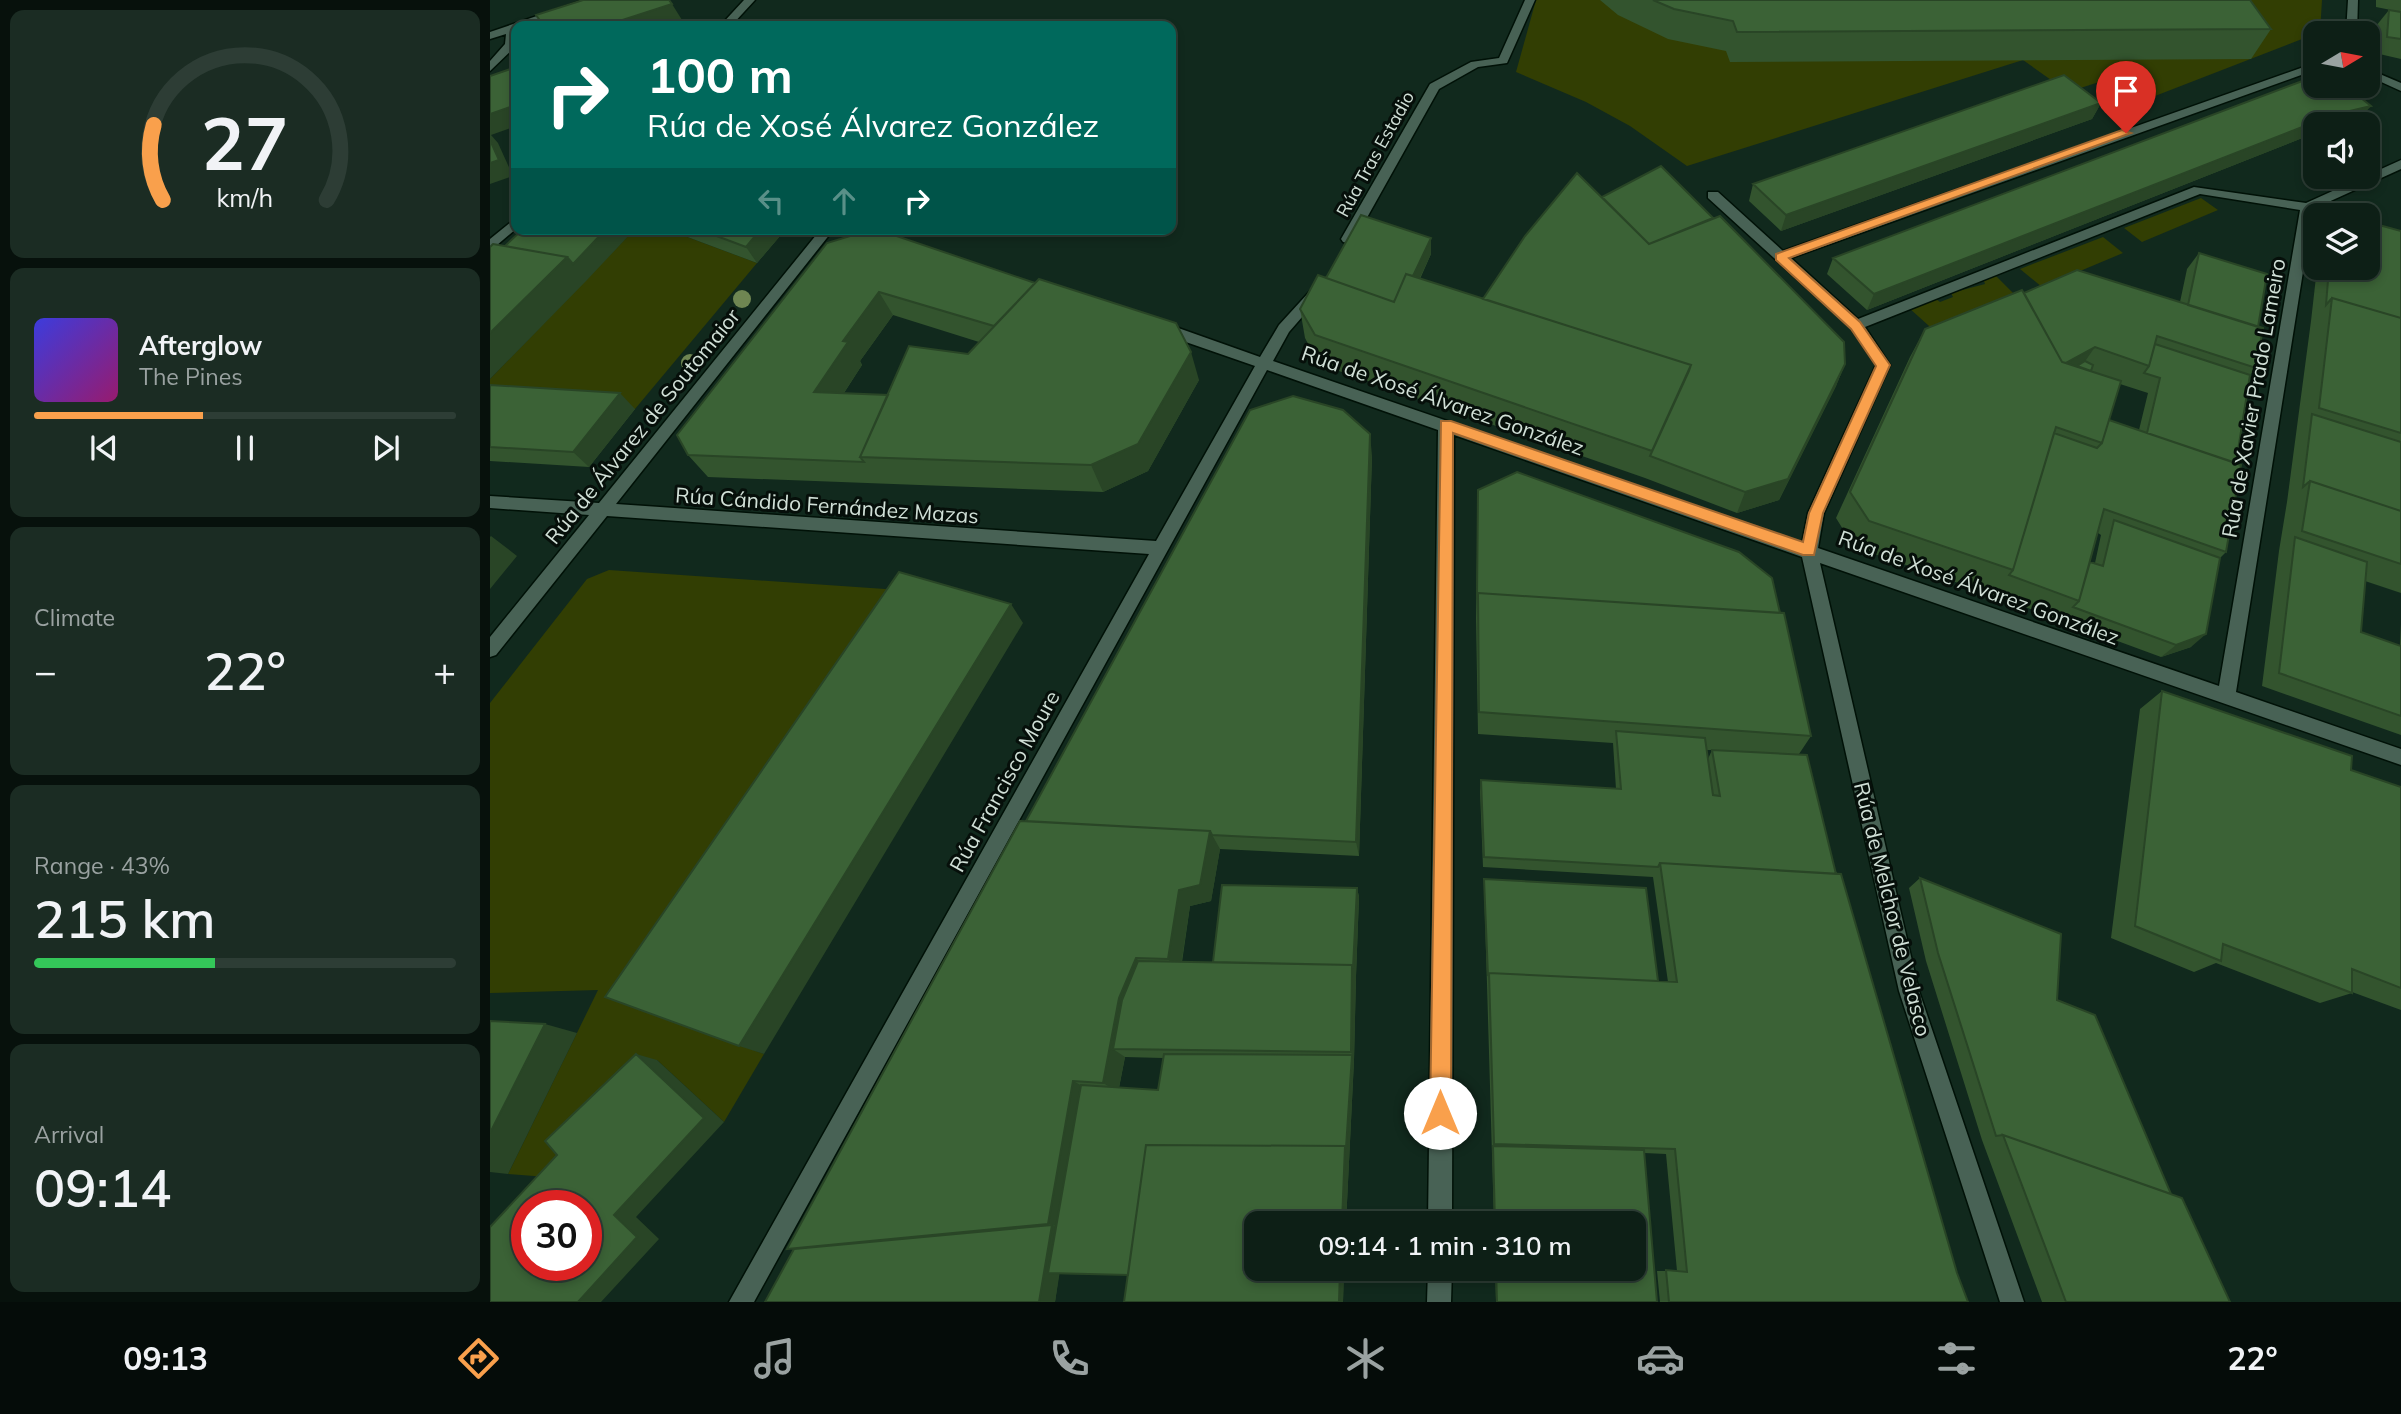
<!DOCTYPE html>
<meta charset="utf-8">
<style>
:root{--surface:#0d1f16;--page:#1b2c23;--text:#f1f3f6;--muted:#9aa2a1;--line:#2d3d35;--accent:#f9a04c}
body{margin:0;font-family:Mulish,sans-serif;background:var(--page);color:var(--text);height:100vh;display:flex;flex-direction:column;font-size:26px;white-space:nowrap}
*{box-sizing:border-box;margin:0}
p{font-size:23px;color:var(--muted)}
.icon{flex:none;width:38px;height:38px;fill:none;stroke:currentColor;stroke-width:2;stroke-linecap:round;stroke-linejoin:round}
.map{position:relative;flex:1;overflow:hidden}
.drawer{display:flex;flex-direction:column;gap:10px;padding:10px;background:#07110c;width:490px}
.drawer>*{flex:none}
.banner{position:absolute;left:21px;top:21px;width:665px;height:214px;border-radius:14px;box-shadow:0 4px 10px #0003,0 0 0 2px var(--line);background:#00695c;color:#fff;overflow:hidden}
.needle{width:46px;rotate:80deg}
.fabs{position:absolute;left:1813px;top:21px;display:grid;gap:14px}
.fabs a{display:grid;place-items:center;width:77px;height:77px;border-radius:14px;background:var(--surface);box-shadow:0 4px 10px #0003,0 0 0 2px var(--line);font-size:35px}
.speed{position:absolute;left:21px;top:1190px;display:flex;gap:14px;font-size:35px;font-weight:700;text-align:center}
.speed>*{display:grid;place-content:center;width:91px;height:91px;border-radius:50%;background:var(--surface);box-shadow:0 4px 10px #0003,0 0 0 2px var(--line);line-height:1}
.speed .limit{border:10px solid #d22;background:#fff;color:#111}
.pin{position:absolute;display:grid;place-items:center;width:60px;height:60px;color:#fff;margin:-72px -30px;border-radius:50% 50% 50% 0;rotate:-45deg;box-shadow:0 0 7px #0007}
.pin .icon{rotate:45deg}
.me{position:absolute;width:77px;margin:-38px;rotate:0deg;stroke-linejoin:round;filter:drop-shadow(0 0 5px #0008)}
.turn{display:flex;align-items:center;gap:24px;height:147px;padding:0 21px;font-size:32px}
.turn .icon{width:91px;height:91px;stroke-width:2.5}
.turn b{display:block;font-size:49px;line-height:60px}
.lanes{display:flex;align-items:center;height:66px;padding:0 21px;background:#0003;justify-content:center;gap:35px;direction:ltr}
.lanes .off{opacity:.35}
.big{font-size:52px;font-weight:600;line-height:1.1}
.drawer .widget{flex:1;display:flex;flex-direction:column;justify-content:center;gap:10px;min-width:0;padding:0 24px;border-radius:14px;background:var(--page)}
.drawer .dial{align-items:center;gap:0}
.dial svg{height:182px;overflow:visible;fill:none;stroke:var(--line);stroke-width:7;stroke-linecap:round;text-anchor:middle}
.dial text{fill:var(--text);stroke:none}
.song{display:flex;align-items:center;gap:21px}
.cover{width:84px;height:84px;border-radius:10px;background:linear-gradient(135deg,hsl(240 70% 55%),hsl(320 70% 35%))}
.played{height:7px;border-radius:4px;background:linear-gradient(90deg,var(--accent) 40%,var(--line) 40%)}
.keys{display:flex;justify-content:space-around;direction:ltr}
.heat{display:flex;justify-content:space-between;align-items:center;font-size:38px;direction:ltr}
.charge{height:10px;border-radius:5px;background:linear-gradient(90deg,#34c759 43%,var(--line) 0)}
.trip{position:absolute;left:754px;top:1211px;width:402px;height:70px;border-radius:14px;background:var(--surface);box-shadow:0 4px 10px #0003,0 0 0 2px var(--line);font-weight:600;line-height:70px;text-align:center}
.menu{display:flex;height:112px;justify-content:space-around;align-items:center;background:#050c09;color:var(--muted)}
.menu .icon{width:49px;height:49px}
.menu .on{color:var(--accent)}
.menu b{font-size:32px;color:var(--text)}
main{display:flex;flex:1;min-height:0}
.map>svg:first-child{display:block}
.green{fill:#323e03}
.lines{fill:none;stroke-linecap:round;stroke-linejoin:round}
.street-casing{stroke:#001107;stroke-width:3}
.street{fill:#486255;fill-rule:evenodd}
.tree{fill:#6f8652}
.wall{fill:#33542e;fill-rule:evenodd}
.shaded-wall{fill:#294526}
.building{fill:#3b6236;stroke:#294526;stroke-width:2;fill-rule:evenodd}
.route{fill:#f9a04c;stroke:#a26831;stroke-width:2}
.labels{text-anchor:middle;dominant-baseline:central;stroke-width:6;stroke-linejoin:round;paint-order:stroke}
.far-street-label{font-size:18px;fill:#d1e0d7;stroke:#060f0a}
.street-label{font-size:21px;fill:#d1e0d7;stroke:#060f0a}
</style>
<main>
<section class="drawer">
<div class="widget dial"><svg viewBox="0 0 100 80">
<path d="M14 69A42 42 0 1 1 86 69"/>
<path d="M14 69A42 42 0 0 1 10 36" stroke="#f9a04c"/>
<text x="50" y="56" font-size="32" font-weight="700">27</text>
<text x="50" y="72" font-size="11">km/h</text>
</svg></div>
<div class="widget">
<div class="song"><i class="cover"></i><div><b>Afterglow</b><p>The Pines</p></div></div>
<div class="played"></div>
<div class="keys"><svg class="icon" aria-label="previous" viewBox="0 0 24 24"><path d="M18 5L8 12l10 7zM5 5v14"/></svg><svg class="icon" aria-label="pause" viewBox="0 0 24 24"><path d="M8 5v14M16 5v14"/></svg><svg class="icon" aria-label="next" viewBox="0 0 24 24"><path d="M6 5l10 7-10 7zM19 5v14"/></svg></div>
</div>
<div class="widget"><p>Climate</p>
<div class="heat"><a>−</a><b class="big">22°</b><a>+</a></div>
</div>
<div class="widget"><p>Range · 43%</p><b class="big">215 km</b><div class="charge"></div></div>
<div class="widget"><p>Arrival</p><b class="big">09:14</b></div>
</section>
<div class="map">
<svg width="1911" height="1302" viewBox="0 0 1911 1302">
<rect width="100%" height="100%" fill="#11291d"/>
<!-- green -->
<path class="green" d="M 1046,0 L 1832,0 L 1830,32 L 1665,96 L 1634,74 L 1578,92 L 1533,60 L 1197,166 L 1140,126 L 1096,102 L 1026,72 Z
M 1711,198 L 1728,210 L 1652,242 L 1634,228 Z
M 145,229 L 176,229 L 267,263 L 145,409 L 0,400 L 0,379 Z
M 1613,237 L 1633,253 L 1552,287 L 1530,269 Z
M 1506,276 L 1527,297 L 1448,334 L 1419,308 L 1446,299 L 1450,302 L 1463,297 L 1461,293 L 1495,284 L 1494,281 Z
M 119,570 L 424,591 L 145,1007 L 274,1054 L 234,1122 L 167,1060 L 70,1178 L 18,1174 L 108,990 L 0,993 L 0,703 L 97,579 Z"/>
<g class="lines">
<defs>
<path id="street" d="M 94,0 L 110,0 L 38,26 L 26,26 L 26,46 L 0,71 L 0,61 L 15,44 L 16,34 L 0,39 L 0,32 Z
M 254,0 L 265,0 L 241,26 L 230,26 Z
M 1035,0 L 1045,0 L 1017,63 L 988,67 L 949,89 L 865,239 L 858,243 L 853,242 L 851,239 L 940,84 L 981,62 L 1009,58 Z
M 1858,0 L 1868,0 L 1867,33 L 1856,33 Z
M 1825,63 L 1825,70 L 1301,258 L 1368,319 L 1704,187 L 1816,203 L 1911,160 L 1911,169 L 1823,209 L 1746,692 L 1911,749 L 1911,765 L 1330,563 L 1429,991 L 1534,1302 L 1510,1302 L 1409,991 L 1312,557 L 964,435 L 962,1223 L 938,1223 L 948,430 L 777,370 L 264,1302 L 239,1302 L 659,554 L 117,516 L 6,655 L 0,657 L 0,637 L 99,515 L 0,508 L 0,496 L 109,503 L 331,229 L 344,229 L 126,504 L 666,541 L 765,366 L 667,332 L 667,324 L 677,324 L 770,357 L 789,325 L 821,290 L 826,288 L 833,293 L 799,332 L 783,361 L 1312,543 L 1318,513 L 1386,365 L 1361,328 L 1218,198 L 1218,192 L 1228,192 L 1293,251 ZM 1710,194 L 1810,210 L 1729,686 L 1328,548 L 1334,513 L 1400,365 L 1375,327 Z
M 1878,69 L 1911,83 L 1911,91 L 1878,76 Z
M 26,218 L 26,229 L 0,251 L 0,239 Z
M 938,1269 L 962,1269 L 961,1302 L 937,1302 Z"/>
</defs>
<!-- street casing -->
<use href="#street" class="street-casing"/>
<!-- street -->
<use href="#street" class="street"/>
</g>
<!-- trees -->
<g class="tree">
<circle cx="252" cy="299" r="9"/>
<circle cx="200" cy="363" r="9"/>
</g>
<!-- wall -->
<path class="wall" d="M 1110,0 L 1760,0 L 1781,29 L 1761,59 L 1240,62 L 1236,51 L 1178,39 L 1128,15 Z
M 1886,0 L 1911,0 L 1911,12 L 1886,7 Z
M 1899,10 L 1911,12 L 1911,59 L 1885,53 L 1886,26 Z
M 1823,77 L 1867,122 L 1860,124 L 1825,124 L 1825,133 L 1377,310 L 1337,274 L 1343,258 Z
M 1611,103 L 1602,119 L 1291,231 L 1259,201 L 1263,184 Z
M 1112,197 L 1355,364 L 1346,386 L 1289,500 L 1247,513 L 1155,478 L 829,364 L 815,338 L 810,309 L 836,278 L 941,238 L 941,254 L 930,279 L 993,299 Z
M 176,229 L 296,229 L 267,263 Z
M 1911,231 L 1911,593 L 1875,581 L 1871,632 L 1910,646 L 1911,624 L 1911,735 L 1772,686 L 1789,551 L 1797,502 L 1821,321 L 1827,268 L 1878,268 Z
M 337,243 L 709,380 L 658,471 L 613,492 L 218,477 L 198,455 ZM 403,315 L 489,342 L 478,354 L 398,395 L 354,393 L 372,365 L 370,361 Z
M 1709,253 L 1768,327 L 1766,368 L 1760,375 L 1746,463 L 1736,552 L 1730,558 L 1701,647 L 1671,657 L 1503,595 L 1364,547 L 1346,518 L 1420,357 L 1435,329 L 1534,293 L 1690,302 L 1697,269 ZM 1630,384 L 1658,393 L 1649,430 L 1619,420 ZM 1608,533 L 1611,535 L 1605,563 L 1600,562 Z
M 0,385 L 145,409 L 99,467 L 0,461 Z
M 882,456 L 869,856 L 730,849 L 721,901 L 700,906 L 692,962 L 723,962 L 867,888 L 869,897 L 866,976 L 864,1060 L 856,1223 L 766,1223 L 766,1269 L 854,1269 L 853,1302 L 638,1275 L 569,1274 L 565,1302 L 304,1249 L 297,1249 L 536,821 ZM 635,1057 L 673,1058 L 668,1090 L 629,1088 Z
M 988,490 L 1290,613 L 1321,736 L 1309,754 L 1467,1273 L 1478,1302 L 1170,1302 L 1167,1271 L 1187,1271 L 1176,1154 L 1154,1153 L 1167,1302 L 1006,1302 L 1005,1269 L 1144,1269 L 1144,1223 L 1004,1223 L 997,984 L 994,889 L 994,879 L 1168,981 L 1178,982 L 1163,877 L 993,867 L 990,791 L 991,780 L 1126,789 L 1123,743 L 988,734 L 986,618 ZM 1217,750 L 1222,750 L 1218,759 Z
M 1672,691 L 1861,770 L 1911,787 L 1911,1010 L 1862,992 L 1862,993 L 1830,1003 L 1726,963 L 1704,972 L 1621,938 L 1650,709 Z
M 1430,878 L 1681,1194 L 1740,1302 L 1552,1302 L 1492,1140 L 1436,961 L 1419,888 Z"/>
<!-- shaded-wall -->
<path class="shaded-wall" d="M 182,4 L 192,20 L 174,26 L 114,26 Z
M 1611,103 L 1602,119 L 1291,231 L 1296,215 Z
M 26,105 L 26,126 L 1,135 L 8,143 L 23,176 L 0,184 L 0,114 Z
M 1881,106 L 1867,122 L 1860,124 L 1825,124 L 1825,133 L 1377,310 L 1384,294 L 1843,115 Z
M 116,229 L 145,229 L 97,280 L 0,379 L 0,333 L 77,257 Z
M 271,229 L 296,229 L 267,263 L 256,247 Z
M 941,238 L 941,254 L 905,331 L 904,315 Z
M 389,292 L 403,315 L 370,361 L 372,365 L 340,414 L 324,392 L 353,341 Z
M 1605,347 L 1589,370 L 1569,367 Z
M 701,352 L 709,380 L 658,471 L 613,492 L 601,465 Z
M 1355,364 L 1346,386 L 1289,500 L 1247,513 L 1255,492 Z
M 130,393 L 145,409 L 99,467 L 83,452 Z
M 880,434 L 882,456 L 869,856 L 866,842 Z
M 1,536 L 27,556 L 0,589 L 0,537 Z
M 521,604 L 533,623 L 274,1054 L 249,1046 Z
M 1716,634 L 1701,647 L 1671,657 L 1686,645 Z
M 720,831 L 730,849 L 721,901 L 700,906 L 690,972 L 678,959 L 689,890 Z
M 867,888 L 869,897 L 866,976 L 863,968 Z
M 646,958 L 659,972 L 623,1049 L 635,1057 L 628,1092 L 613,1083 L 629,998 Z
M 862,965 L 866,976 L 864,1060 L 856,1223 L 852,1223 L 855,1146 L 862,1055 L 861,1052 Z
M 55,1024 L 87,1033 L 18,1174 L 0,1172 L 0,1133 Z
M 146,1054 L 167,1060 L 234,1122 L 146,1217 L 169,1239 L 111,1302 L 88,1302 Z
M 583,1081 L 600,1090 L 577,1227 L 558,1224 Z
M 562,1225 L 577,1227 L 565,1302 L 549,1302 Z
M 850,1269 L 854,1269 L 853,1302 L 849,1302 Z"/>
<!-- building -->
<path class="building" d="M 93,0 L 179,0 L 182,4 L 114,26 L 54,26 L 46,15 Z
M 1163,0 L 1760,0 L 1781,29 L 1247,32 L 1243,21 L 1184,9 Z
M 1899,10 L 1911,12 L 1911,39 L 1897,37 Z
M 26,67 L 26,105 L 0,114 L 0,76 Z
M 1574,75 L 1611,103 L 1296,215 L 1263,184 Z
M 1823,77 L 1825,77 L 1825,86 L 1856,86 L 1881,106 L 1843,115 L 1384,294 L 1343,258 Z
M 0,140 L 9,160 L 0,163 Z
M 1171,166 L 1223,218 L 1159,244 L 1112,197 Z
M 1087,173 L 1159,244 L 1230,216 L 1354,342 L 1355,364 L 1298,479 L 1255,492 L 1160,456 L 1199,371 L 1201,365 L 993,299 L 1035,236 Z
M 871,215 L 941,238 L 923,276 L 916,274 L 904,302 L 836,278 Z
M 1878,222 L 1911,231 L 1911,318 L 1842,298 L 1836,305 L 1839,268 L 1878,268 Z
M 33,229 L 116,229 L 83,264 L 77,257 L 15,246 Z
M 208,229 L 271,229 L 256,247 Z
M 383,229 L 386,229 L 545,283 L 504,326 L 389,292 L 353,341 L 358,342 L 324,392 L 398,395 L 370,457 L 374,462 L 198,455 L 187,435 L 337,243 Z
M 3,244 L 77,257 L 0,333 L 0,247 Z
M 1709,253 L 1777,274 L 1768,327 L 1698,305 Z
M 1587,270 L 1773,328 L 1766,368 L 1667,336 L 1659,366 L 1605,347 L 1576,363 L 1572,362 L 1534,293 Z
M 916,274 L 1201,365 L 1162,451 L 825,335 L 810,309 L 828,275 L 904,302 Z
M 549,279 L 686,323 L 701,352 L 648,444 L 601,465 L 370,457 L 419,346 L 478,354 Z
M 1532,290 L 1572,362 L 1631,381 L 1612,443 L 1566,427 L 1523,570 L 1379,521 L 1360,492 L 1435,329 Z
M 1842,298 L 1911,318 L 1911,433 L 1829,408 Z
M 1665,344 L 1760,375 L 1746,463 L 1657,433 L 1670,378 L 1654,373 L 1659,366 Z
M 1595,361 L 1603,365 L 1601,371 L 1587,366 Z
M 0,385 L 130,393 L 83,452 L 0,447 Z
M 803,396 L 853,410 L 880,434 L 866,842 L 722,835 L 720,831 L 536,821 L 760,410 Z
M 1822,414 L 1911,442 L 1911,511 L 1820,481 L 1813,487 Z
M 1619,420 L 1751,465 L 1736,552 L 1614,509 L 1589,601 L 1519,575 L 1523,570 L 1564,433 L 1607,448 L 1612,443 Z
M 1027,472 L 1249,552 L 1282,578 L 1290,613 L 988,593 L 987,598 L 988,490 Z
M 1820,481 L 1911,511 L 1911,564 L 1812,531 Z
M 1624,520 L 1730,558 L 1716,634 L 1686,645 L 1583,607 L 1589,601 L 1600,562 L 1613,566 Z
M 1805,537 L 1877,562 L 1871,632 L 1911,646 L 1911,716 L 1789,673 Z
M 409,572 L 521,604 L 249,1046 L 115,997 Z
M 988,593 L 1294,613 L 1321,736 L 989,712 Z
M 1672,691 L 1862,756 L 1861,770 L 1911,787 L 1911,988 L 1862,969 L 1862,993 L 1733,944 L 1731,961 L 1645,926 Z
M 1126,731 L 1215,738 L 1223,795 L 1230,796 L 1222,750 L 1317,755 L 1346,874 L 1170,863 L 1168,867 L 994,857 L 991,780 L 1131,789 Z
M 530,821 L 720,831 L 710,885 L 689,890 L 678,959 L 646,958 L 629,998 L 613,1083 L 583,1081 L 558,1224 L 297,1249 Z
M 1170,863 L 1351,874 L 1467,1273 L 1478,1302 L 1179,1302 L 1176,1270 L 1197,1272 L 1185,1149 L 1004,1144 L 999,973 L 1187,982 Z
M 1430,878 L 1571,934 L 1567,1000 L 1605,1015 L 1681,1194 L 1513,1135 L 1506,1136 L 1448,953 Z
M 994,879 L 1156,888 L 1168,981 L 999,973 L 998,976 Z
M 732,885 L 867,888 L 863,968 L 862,965 L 723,962 Z
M 648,961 L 862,965 L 861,1052 L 623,1049 L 632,1000 Z
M 0,1021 L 55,1024 L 0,1133 Z
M 146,1054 L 214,1118 L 124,1215 L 147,1237 L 88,1302 L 0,1302 L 0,1227 L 67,1155 L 55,1141 ZM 37,1206 L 96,1206 L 96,1265 L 37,1265 Z
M 674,1054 L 862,1055 L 856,1148 L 855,1148 L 855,1146 L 656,1145 L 638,1275 L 558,1273 L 591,1085 L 668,1090 Z
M 1513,1135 L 1692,1198 L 1740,1302 L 1576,1302 Z
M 656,1145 L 855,1146 L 852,1223 L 766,1223 L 766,1269 L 850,1269 L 849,1302 L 634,1302 Z
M 1003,1146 L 1154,1150 L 1167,1302 L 1007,1302 L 1006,1269 L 1144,1269 L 1144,1223 L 1005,1223 Z
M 562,1225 L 549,1302 L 275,1302 L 304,1249 Z"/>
<!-- route -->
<path class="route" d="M 1632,130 L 1641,133 L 1299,258 L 1370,322 L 1400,365 L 1333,513 L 1324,555 L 1313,555 L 963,433 L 961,1113 L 958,1120 L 950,1123 L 943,1120 L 940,1113 L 951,421 L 961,421 L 1313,542 L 1319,513 L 1386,366 L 1361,329 L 1286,260 L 1286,254 Z"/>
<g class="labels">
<!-- far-street labels -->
<g class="far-street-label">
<text transform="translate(885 154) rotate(-61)">Rúa Tras Estadio</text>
</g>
<!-- street labels -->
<g class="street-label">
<text transform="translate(1763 398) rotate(-80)">Rúa de Xavier Prado Lameiro</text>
<text transform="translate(953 400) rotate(19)">Rúa de Xosé Álvarez González</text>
<text transform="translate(152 426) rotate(-51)">Rúa de Álvarez de Soutomaior</text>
<text transform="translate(337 505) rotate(4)">Rúa Cándido Fernández Mazas</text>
<text transform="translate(1489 587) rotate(20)">Rúa de Xosé Álvarez González</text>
<text transform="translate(514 781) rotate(-61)">Rúa Francisco Moure</text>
<text transform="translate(1403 909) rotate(76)">Rúa de Melchor de Velasco</text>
</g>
</g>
</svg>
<div class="fabs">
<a><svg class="needle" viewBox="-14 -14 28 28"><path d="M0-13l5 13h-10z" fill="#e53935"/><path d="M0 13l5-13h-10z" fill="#9aa2a1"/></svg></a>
<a><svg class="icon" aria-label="sound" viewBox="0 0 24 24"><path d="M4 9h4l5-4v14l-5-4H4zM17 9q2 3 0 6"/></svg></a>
<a><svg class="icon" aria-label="layers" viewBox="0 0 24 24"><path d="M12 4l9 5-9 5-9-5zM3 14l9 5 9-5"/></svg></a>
</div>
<div class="speed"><div class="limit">30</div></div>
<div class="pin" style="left:1636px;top:133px;background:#d93025"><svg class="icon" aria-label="arrive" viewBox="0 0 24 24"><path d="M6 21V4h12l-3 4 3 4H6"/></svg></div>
<svg class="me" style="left:950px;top:1113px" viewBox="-20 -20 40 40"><circle r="19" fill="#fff"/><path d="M0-13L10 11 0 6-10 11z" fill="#f9a04c"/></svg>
<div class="trip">09:14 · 1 min · 310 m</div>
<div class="banner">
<div class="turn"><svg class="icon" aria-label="right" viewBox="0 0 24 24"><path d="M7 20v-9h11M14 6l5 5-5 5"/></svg><div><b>100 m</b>Rúa de Xosé Álvarez González</div></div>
<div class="lanes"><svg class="icon off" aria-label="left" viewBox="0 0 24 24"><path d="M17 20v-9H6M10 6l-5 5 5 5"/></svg><svg class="icon off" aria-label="ahead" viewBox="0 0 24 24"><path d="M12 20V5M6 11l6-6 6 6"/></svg><svg class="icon" aria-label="right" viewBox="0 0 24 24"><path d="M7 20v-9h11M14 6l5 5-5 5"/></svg></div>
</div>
</div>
</main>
<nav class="menu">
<b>09:13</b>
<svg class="icon on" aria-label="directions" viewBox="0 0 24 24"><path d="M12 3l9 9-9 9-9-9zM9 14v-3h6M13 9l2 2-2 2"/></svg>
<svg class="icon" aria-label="music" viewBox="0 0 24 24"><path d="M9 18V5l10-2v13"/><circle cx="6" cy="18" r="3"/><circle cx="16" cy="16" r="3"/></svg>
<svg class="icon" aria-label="phone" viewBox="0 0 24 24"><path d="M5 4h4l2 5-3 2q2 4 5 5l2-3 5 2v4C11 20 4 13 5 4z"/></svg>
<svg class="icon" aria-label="climate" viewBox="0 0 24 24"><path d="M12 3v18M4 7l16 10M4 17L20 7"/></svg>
<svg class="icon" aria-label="car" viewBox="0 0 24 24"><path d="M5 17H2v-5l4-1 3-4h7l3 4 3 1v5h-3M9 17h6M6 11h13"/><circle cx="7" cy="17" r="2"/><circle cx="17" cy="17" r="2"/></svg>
<svg class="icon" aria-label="filters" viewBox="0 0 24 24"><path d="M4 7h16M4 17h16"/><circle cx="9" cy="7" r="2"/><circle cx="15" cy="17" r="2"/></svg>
<b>22°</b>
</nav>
